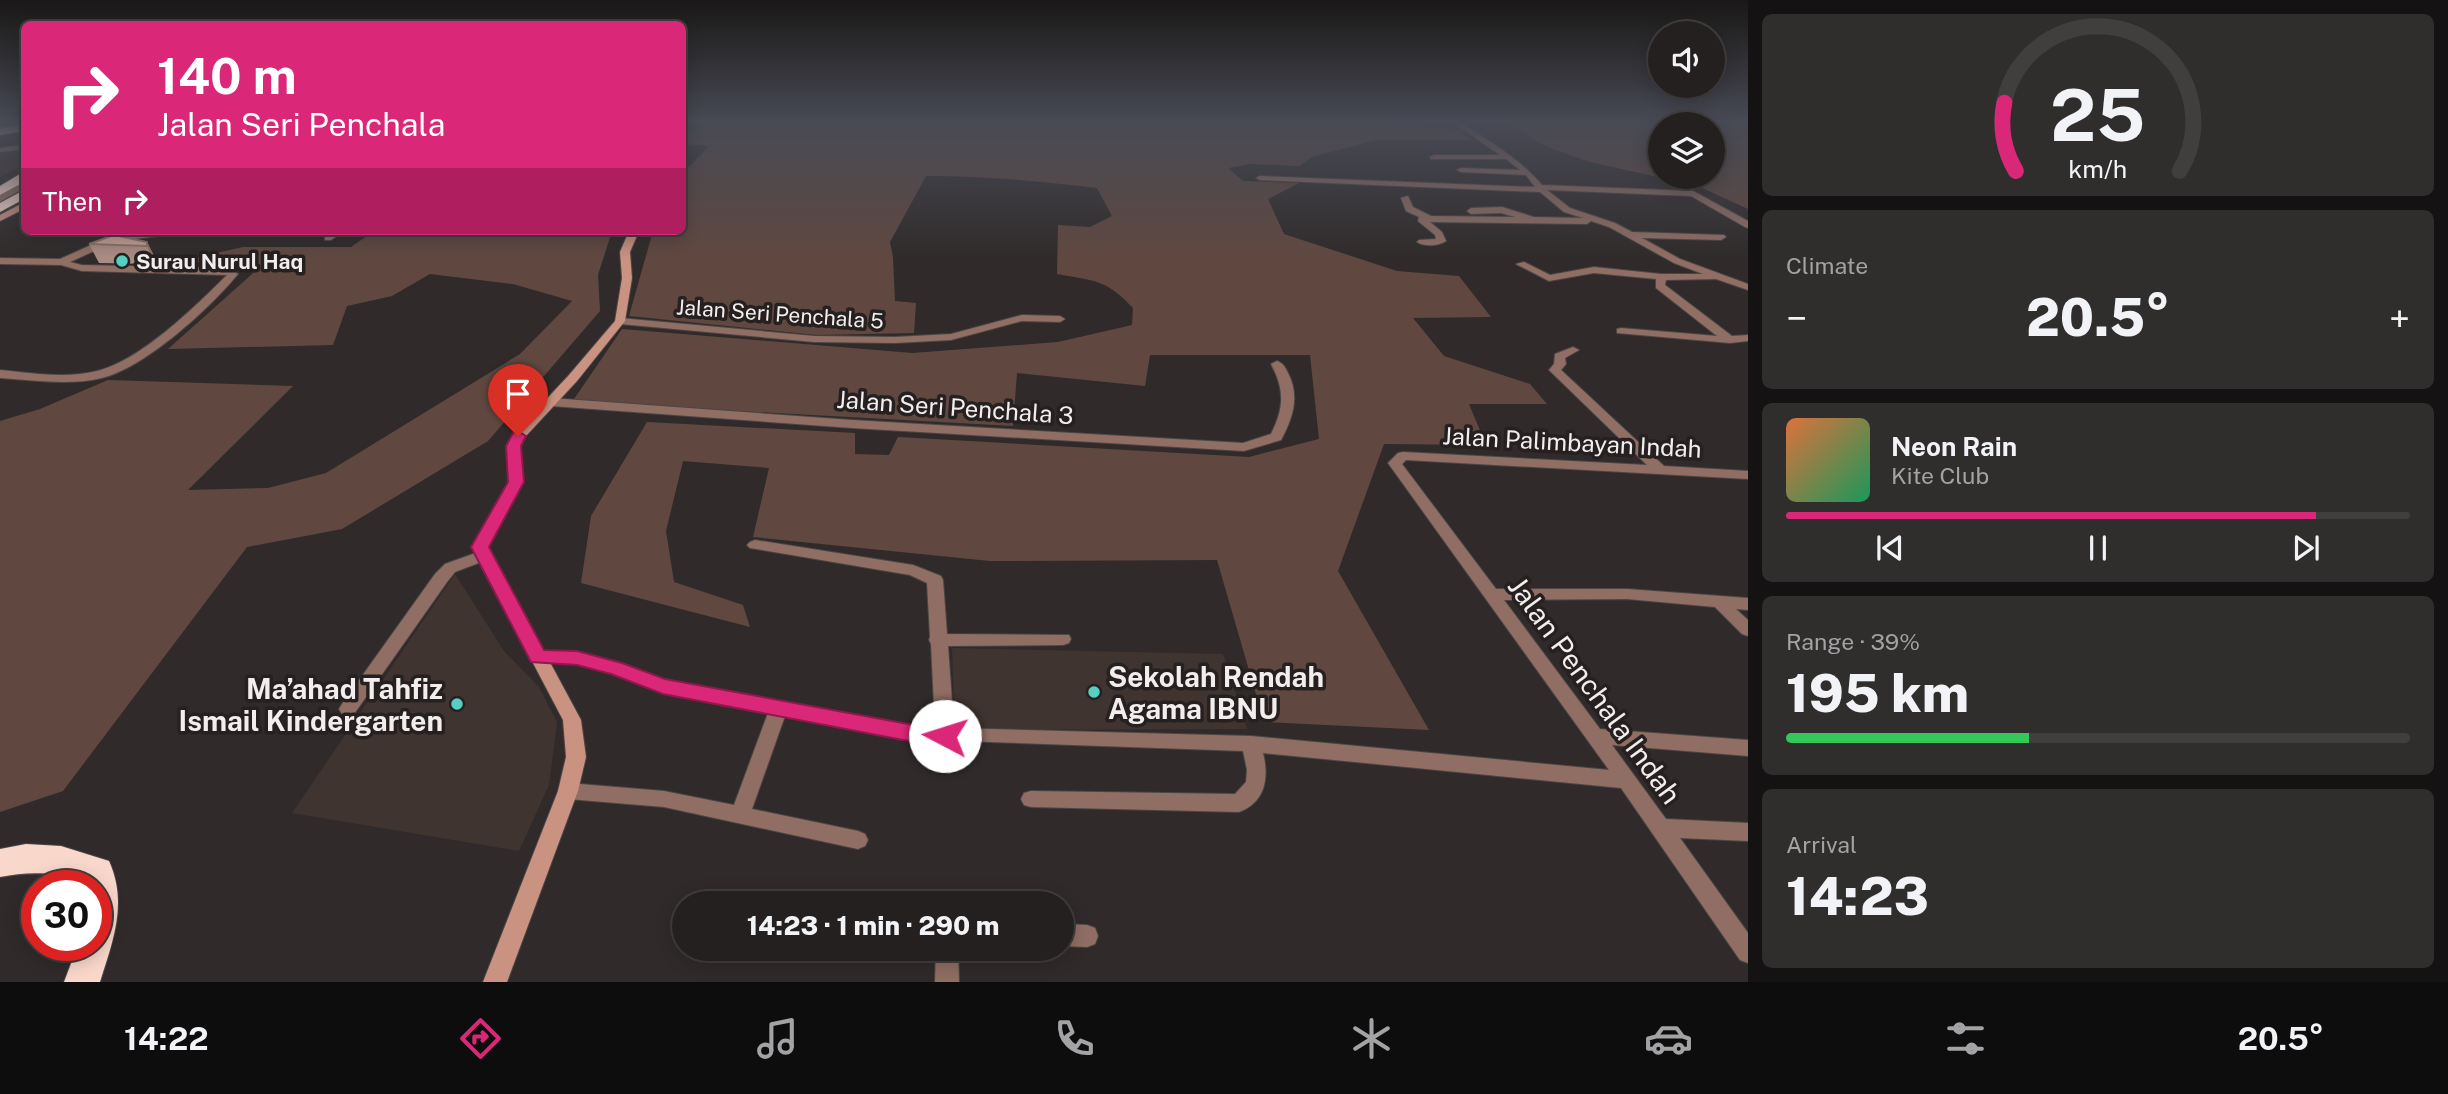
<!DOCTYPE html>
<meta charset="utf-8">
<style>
:root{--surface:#242020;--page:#302d2d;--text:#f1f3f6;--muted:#a3a3a5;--line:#413e3e;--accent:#db2777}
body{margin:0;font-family:"Public Sans",sans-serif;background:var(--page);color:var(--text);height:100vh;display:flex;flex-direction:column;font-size:26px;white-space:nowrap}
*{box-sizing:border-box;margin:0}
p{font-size:23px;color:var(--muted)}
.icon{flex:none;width:38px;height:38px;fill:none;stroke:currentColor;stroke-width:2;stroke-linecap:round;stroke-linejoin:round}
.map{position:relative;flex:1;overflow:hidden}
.drawer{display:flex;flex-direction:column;gap:14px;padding:14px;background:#141212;width:700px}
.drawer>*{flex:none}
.guide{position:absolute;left:21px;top:21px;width:665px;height:214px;border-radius:10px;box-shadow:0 4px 18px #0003,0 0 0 2px var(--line);background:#db2777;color:#fff;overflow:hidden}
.fabs{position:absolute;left:1648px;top:21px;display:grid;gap:14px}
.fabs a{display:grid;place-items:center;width:77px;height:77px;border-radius:50%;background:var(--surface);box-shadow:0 4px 18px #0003,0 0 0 2px var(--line);font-size:35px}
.speed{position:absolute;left:21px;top:870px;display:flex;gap:14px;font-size:35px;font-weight:700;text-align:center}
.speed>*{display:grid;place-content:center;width:91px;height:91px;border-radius:50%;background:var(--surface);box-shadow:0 4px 18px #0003,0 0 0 2px var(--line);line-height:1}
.speed .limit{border:10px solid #d22;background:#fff;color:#111}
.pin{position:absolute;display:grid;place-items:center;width:60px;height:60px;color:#fff;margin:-72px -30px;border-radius:50% 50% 50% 0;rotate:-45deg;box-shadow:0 0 7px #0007}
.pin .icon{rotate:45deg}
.me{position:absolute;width:77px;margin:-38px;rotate:275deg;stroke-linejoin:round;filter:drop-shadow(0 0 5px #0008)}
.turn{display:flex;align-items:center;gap:24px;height:147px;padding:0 21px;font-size:32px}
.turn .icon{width:91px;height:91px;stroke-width:2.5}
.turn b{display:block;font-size:49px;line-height:60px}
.then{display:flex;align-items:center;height:66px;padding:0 21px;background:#0003;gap:14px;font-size:26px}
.big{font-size:52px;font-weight:800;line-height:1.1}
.drawer .widget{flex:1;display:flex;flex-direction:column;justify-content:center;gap:10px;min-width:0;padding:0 24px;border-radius:10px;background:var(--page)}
.drawer .dial{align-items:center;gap:0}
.dial svg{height:182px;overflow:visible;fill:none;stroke:var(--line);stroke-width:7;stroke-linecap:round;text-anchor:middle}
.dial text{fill:var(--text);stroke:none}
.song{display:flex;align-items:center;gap:21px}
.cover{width:84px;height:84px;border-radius:10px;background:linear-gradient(135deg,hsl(20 70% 55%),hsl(150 70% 35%))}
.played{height:7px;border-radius:4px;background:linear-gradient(90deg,var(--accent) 85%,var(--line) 85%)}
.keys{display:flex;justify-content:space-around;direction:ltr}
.heat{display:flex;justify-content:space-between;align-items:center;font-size:38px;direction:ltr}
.charge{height:10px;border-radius:5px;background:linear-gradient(90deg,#34c759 39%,var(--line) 0)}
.trip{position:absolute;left:672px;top:891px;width:402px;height:70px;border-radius:35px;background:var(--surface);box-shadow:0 4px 18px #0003,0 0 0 2px var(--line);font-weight:800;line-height:70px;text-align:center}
.menu{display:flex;height:112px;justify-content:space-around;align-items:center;background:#0e0d0d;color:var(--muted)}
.menu .icon{width:49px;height:49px}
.menu .on{color:var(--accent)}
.menu b{font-size:32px;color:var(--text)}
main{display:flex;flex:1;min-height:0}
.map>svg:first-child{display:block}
.built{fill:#3f3430}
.green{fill:#604840;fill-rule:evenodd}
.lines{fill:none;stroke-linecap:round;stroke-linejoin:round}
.street-casing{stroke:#4b4645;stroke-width:2}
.secondary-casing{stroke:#4b4645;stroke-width:2}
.highway-casing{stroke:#4b4645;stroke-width:2}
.street{fill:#906e63;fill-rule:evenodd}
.secondary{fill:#c99281;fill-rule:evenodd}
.highway{fill:#fad7cb;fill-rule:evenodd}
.wall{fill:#ab8c83}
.shaded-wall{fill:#8b726a}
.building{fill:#c7a398;stroke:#8b726a;stroke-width:2}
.route{fill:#db2777;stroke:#8e194d;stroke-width:2}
.poi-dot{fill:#55cec4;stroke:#262120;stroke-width:2.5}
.labels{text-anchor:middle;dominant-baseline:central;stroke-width:7;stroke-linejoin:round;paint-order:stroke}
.far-poi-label{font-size:21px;font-weight:bold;fill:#f2eeed;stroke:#262120;text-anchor:start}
.far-street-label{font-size:21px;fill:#f2eeed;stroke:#262120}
.street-label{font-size:24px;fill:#f2eeed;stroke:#262120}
.near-poi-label{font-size:28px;font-weight:bold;fill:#f2eeed;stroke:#262120;text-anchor:start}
.near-street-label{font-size:28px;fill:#f2eeed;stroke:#262120}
</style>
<main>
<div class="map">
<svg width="1748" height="982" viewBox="0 0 1748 982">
<rect width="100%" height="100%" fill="#302b2a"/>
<!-- built -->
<path class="built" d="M 24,146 L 24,165 L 0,177 L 0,149 Z
M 455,574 L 504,651 L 539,687 L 557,722 L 549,785 L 519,851 L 292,813 Z
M 952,648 L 1223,654 L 1247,729 L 955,730 Z"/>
<!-- green -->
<path class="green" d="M 706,123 L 1369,123 L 1458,130 L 1470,140 L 1377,140 L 1314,156 L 1299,166 L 1251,164 L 1228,168 L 1243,181 L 1299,183 L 1268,199 L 1284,234 L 1397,271 L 1459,276 L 1491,317 L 1413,318 L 1444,356 L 1530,384 L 1547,404 L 1469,404 L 1486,445 L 1384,444 L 1338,571 L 1429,730 L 1264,722 L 1217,560 L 990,561 L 753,537 L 769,468 L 683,461 L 666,531 L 674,582 L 743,605 L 750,627 L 581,583 L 591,516 L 647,422 L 855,433 L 855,454 L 889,455 L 898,437 L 1249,457 L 1319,439 L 1310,355 L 1150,355 L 1145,386 L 1017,373 L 1013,426 L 572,402 L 622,329 L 912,353 L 1058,342 L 1132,325 L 1133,308 C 1106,279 1095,281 1057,274 L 1058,225 L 1090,227 L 1112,216 L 1097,188 C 1040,181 984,176 926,176 L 890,242 L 893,257 L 895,301 L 916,303 L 914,333 L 817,335 L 629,316 L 653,231 L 682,231 L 683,167 L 690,166 L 709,146 L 683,144 L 683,132 L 703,128 Z
M 1508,123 L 1748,123 L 1748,209 L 1698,186 L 1590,162 L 1545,146 ZM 1713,124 L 1713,177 L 1661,177 L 1661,124 Z
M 374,231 L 612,231 L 598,275 L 600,311 L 488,441 L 342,529 L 247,547 L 63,791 L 0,812 L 0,421 L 40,409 L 108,380 L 293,386 L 188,490 L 268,488 L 326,473 L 520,354 L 572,301 L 513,284 L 430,274 L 392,296 L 347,306 L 333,345 L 168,349 L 260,267 L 180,261 L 243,247 L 351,247 Z"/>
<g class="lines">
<defs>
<path id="street" d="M 1454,123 L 1462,123 C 1490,142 1520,159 1542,185 L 1693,191 L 1748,221 L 1748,228 L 1745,227 L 1691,196 L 1547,190 L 1570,208 L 1615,223 L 1632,232 L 1724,235 L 1726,237 L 1721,240 L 1642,238 L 1680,259 L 1748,284 L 1748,290 L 1716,279 L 1666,280 L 1665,285 L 1732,336 L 1748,335 L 1748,341 L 1730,343 L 1617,333 L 1617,329 L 1621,328 L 1717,336 L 1656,288 L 1656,279 L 1594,273 L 1549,281 L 1516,264 L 1524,262 L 1550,275 L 1594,267 L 1661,274 L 1703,274 L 1674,263 L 1609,227 L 1591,221 L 1587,224 L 1430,222 L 1442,232 L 1446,241 C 1439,246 1424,247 1417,242 L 1419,240 L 1436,239 L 1435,235 L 1418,221 L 1419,217 L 1406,211 L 1401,198 L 1408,196 L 1413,207 L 1431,216 L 1515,217 L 1501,213 L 1471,214 L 1467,211 L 1471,208 L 1502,207 L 1534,217 L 1583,218 L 1564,212 L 1540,192 L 1260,180 L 1256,178 L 1260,176 L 1535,187 L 1526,175 L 1461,172 L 1457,170 L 1461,168 L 1520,170 L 1506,159 L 1431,159 L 1430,157 L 1434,155 L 1500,155 Z
M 24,145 L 24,149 L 0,152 L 0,148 Z
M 21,183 L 24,183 L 24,188 L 0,202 L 0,195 Z
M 152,231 L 182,231 L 177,234 L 116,241 L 70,262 L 82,265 L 226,268 L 238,274 C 210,308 146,367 102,378 C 69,386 34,380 0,378 L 0,370 C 32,373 66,379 97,371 C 140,361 196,306 227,275 L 82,271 L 61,265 L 0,264 L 0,258 L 60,259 L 111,236 Z
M 333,231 L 344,231 L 331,240 L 325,240 L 325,236 Z
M 1022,315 L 1060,316 L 1065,319 L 1060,322 L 1022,321 L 951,340 L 895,343 L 814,342 L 620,324 L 615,321 L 620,318 L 814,336 L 895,337 L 951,334 Z
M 1573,347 L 1579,350 L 1565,358 L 1566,364 L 1561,370 L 1664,466 L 1748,471 L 1748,479 L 1406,460 L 1402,464 L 1496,589 L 1627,589 L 1748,598 L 1748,610 L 1736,609 L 1748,620 L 1748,636 L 1742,634 L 1715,607 L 1627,599 L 1504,600 L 1600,729 L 1748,740 L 1748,756 L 1612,745 L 1666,819 L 1748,823 L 1748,841 L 1680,838 L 1748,933 L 1748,963 L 1740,960 L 1621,788 L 1263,753 C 1269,777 1266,802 1239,812 L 1031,807 L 1024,805 L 1021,799 L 1024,793 L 1031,791 L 1235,794 L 1246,782 L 1247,770 L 1243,751 L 903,739 L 785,716 L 752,809 L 858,831 L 865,834 L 868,840 L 865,846 L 858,849 L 664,807 L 568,799 L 561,797 L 558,791 L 561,785 L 568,783 L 664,791 L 734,805 L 768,713 L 663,693 L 611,673 L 577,664 L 532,661 L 529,657 L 532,653 L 538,651 L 577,652 L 621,663 L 665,680 L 903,725 L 935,727 L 931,644 L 929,640 L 930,637 L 927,583 L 910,575 L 750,548 L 747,545 L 750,542 L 755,540 L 913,565 L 941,576 L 943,580 L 947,634 L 1069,635 L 1071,639 L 1069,643 L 1063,645 L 948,646 L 954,728 L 1251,736 L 1609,770 L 1388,463 L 1398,453 L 1403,452 L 1647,465 L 1549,370 L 1554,364 L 1555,354 Z
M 1277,361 C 1283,363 1285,367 1288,373 C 1300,396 1293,418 1281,440 L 1244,451 L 852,428 L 551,406 L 545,402 L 551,398 L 852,420 L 1243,443 L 1271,434 C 1284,408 1285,390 1271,364 Z
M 484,550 L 489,551 L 492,555 L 489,559 L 455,572 L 447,582 L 354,714 L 348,716 L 342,714 L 339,709 L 342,704 L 435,574 L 445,564 Z
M 1062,924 L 1087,925 L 1095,928 L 1098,936 L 1095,944 L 1087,947 L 1062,946 Z
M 936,948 L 958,948 L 959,982 L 935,982 Z"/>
<path id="secondary" d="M 682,123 L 691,123 L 682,128 Z
M 24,124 L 24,128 L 0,131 L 0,127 Z
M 21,204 L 24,204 L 24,209 L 0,221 L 0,215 Z
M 629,231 L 639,231 L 630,252 L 632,278 L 625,321 L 577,381 L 524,438 L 520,446 L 523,482 L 488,547 L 581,720 L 586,757 L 578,791 L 507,982 L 483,982 L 558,791 L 566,757 L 563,720 L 472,547 L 509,482 L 506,446 L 512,436 L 569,375 L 615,321 L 622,278 L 620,252 Z"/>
<path id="highway" d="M 24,125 L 24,131 L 0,135 L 0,129 Z
M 20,174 L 24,174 L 24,182 L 0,195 L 0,186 Z
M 24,190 L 24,199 L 0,212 L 0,203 Z
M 26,844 L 61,846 L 109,861 C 128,903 113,941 100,982 L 64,982 L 78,945 L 96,945 L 96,886 L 85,886 L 84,881 C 55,872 29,871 0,877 L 0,849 Z"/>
</defs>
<!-- street casing -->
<use href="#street" class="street-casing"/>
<!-- secondary casing -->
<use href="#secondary" class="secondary-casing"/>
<!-- highway casing -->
<use href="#highway" class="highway-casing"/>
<!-- street -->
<use href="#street" class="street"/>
<!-- secondary -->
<use href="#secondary" class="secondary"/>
<!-- highway -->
<use href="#highway" class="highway"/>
</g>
<!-- wall -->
<path class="wall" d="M 147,242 L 156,260 L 155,264 L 99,263 L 89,244 Z"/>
<!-- shaded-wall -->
<path class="shaded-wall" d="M 147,242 L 156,260 L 155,264 L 147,246 Z"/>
<!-- building -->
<path class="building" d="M 114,235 L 147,242 L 147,246 L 89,244 Z"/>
<!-- sky -->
<linearGradient id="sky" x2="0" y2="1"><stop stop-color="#1a1817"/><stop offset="0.47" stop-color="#484a55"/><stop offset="1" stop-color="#484a55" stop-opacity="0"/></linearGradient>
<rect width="1748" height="260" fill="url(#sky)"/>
<!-- route -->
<path class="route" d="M 518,431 L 526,436 L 521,446 L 524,482 L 489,547 L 544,650 L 577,651 L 622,663 L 665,679 L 903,723 L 952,730 L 956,736 L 952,742 L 945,744 L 903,740 L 663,694 L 611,674 L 577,665 L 531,662 L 471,547 L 508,482 L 506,446 L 513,433 Z"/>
<!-- markers -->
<g class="poi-dot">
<circle cx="122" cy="261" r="7"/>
<circle cx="1094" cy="692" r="7"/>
<circle cx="457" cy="704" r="7"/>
</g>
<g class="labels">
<!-- far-poi labels -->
<g class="far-poi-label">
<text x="136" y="261">Surau Nurul Haq</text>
</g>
<!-- far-street labels -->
<g class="far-street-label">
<text transform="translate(780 314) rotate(4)">Jalan Seri Penchala 5</text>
</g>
<!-- street labels -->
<g class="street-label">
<text transform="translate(955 407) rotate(4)">Jalan Seri Penchala 3</text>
<text transform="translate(1572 442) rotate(3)">Jalan Palimbayan Indah</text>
</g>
<!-- near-poi labels -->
<g class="near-poi-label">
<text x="1108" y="676">Sekolah Rendah<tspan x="1108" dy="32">Agama IBNU</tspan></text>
<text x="443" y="688" text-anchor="end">Ma’ahad Tahfiz<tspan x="443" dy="32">Ismail Kindergarten</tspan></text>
</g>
<!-- near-street labels -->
<g class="near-street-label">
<text transform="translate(1595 690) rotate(54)">Jalan Penchala Indah</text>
</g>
</g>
</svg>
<div class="fabs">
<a><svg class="icon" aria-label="sound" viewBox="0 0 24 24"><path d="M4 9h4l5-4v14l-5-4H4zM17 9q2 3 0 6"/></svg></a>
<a><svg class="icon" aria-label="layers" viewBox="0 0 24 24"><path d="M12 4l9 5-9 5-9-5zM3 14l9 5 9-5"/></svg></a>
</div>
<div class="speed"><div class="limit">30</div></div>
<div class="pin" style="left:518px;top:436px;background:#d93025"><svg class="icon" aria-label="arrive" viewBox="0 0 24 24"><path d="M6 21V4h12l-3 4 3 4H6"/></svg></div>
<svg class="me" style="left:945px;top:736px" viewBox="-20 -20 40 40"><circle r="19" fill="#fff"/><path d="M0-13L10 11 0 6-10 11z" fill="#db2777"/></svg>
<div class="trip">14:23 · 1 min · 290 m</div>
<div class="guide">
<div class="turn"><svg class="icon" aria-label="right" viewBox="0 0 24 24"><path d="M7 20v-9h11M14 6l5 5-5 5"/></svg><div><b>140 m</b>Jalan Seri Penchala</div></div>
<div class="then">Then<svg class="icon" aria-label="right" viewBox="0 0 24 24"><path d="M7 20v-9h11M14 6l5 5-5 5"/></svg></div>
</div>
</div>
<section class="drawer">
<div class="widget dial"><svg viewBox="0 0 100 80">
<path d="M14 69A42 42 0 1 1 86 69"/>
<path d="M14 69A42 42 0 0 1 9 39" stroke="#db2777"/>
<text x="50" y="56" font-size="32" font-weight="700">25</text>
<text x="50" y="72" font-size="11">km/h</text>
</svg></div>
<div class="widget"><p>Climate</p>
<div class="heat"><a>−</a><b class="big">20.5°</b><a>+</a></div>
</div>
<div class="widget">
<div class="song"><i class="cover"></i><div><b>Neon Rain</b><p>Kite Club</p></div></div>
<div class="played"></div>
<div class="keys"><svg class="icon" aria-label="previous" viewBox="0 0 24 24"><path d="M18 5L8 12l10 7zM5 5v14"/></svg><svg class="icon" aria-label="pause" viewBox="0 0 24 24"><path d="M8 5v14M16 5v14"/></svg><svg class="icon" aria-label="next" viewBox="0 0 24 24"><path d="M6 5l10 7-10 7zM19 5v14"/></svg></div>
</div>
<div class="widget"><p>Range · 39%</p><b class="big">195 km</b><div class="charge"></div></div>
<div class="widget"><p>Arrival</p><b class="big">14:23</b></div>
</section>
</main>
<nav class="menu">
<b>14:22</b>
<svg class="icon on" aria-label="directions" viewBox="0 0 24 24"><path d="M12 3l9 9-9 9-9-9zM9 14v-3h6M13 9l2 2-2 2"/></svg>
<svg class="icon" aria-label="music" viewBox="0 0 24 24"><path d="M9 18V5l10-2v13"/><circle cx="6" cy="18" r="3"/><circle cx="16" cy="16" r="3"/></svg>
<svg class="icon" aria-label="phone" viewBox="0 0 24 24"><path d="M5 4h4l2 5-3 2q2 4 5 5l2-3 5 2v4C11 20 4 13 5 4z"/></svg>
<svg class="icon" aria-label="climate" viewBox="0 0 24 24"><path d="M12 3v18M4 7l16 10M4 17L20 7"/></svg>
<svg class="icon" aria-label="car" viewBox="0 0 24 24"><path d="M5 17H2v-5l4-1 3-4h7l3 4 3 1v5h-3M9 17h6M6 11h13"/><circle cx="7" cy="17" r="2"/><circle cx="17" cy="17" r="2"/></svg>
<svg class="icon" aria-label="filters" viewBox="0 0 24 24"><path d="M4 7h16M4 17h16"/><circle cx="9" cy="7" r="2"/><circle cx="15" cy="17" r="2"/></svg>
<b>20.5°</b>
</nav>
